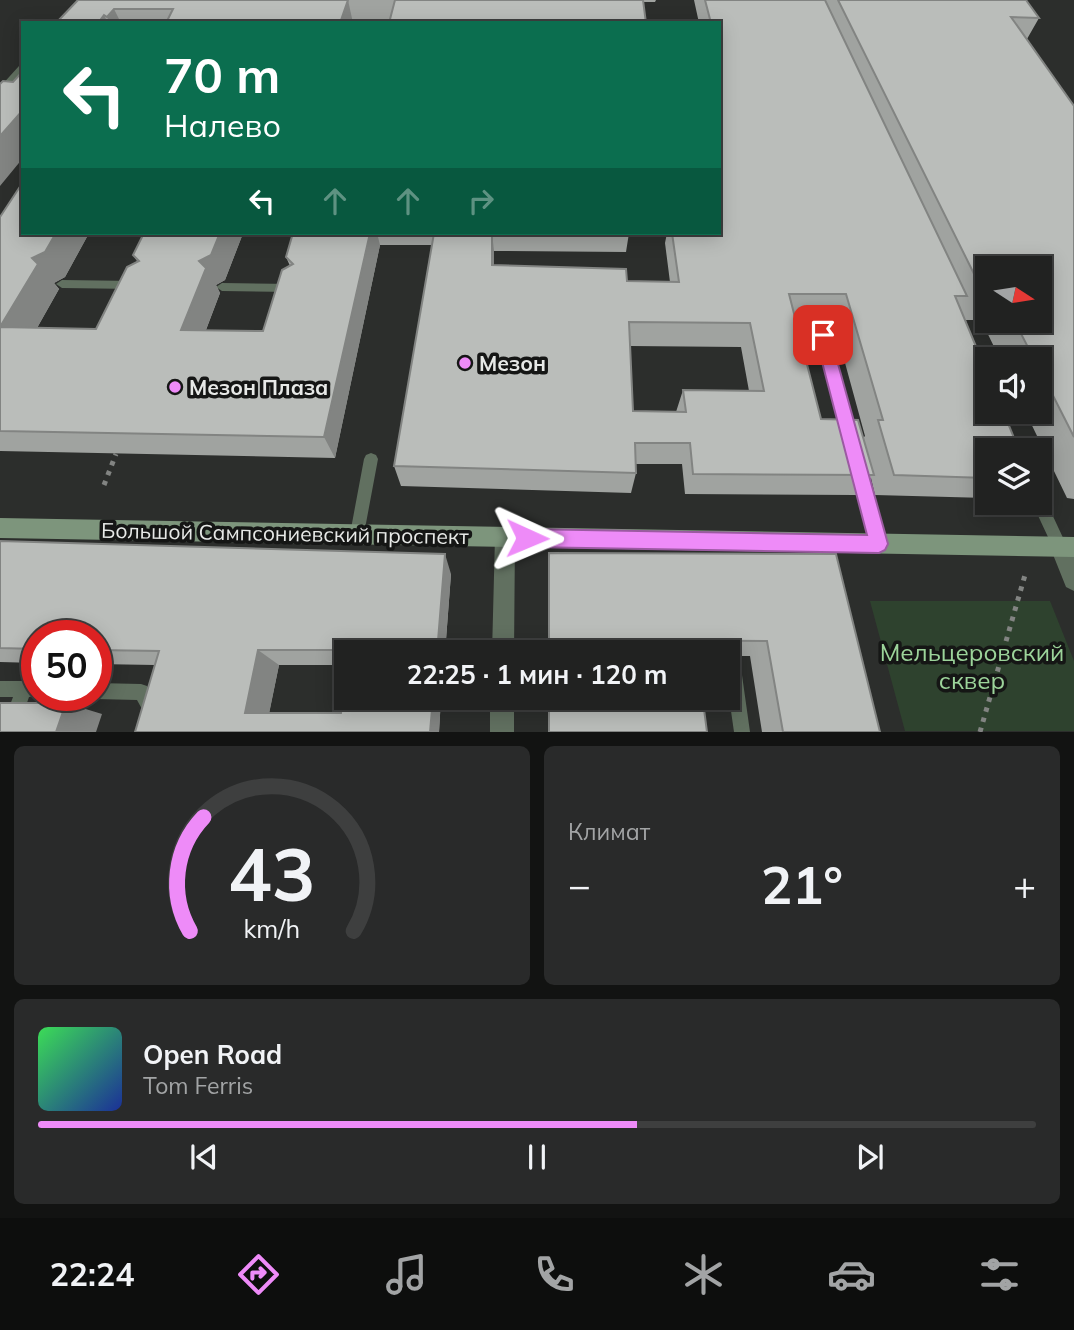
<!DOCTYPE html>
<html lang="ru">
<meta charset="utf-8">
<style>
:root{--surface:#212221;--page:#292a2a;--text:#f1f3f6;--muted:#a2a4a5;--line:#3e3f3f;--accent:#ee8bf8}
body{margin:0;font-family:Mulish,sans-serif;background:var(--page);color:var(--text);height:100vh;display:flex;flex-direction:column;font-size:26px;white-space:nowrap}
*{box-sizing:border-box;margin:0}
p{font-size:23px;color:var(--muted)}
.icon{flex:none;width:38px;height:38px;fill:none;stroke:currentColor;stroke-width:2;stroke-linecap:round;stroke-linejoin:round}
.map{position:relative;height:732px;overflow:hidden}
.panel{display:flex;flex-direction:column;gap:14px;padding:14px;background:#121312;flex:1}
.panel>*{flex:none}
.hud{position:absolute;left:21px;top:21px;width:700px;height:214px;border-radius:0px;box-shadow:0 4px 18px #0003,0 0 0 2px var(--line);background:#0b6e4f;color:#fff;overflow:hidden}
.needle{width:46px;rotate:102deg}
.tools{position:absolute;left:975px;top:256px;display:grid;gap:14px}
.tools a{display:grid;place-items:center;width:77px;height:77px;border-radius:0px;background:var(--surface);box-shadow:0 4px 18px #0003,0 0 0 2px var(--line);font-size:35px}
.speed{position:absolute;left:21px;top:620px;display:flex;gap:14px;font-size:35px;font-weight:700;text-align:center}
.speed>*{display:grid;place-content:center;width:91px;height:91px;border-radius:50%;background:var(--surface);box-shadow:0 4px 18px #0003,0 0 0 2px var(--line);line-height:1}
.speed .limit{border:10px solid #d22;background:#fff;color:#111}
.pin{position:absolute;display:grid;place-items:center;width:60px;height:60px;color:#fff;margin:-30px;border-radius:14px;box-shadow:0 4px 10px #0006}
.me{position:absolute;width:77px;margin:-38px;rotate:91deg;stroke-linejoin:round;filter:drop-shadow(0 0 5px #0008)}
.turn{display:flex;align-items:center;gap:24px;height:147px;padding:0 28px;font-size:32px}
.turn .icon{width:91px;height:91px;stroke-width:2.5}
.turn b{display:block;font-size:49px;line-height:60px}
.lanes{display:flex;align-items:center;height:66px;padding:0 28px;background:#0003;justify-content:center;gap:35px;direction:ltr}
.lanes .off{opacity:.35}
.big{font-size:52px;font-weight:700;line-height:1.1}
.panel .card{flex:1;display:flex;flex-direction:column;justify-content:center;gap:10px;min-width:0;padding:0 24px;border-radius:10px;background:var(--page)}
.panel .dial{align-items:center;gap:0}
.dial svg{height:182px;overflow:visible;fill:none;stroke:var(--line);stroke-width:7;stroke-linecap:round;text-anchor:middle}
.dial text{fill:var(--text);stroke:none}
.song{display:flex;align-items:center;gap:21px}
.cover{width:84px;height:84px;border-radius:10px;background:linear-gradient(135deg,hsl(130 70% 55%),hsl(230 70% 35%))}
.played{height:7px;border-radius:4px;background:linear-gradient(90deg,var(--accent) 60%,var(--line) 60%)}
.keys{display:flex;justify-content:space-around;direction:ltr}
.heat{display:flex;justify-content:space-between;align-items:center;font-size:38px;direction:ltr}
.panel .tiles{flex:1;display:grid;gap:14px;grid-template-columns:1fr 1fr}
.card:last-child{grid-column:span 2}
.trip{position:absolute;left:334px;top:640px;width:406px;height:70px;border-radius:0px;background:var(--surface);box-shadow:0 4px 18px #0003,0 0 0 2px var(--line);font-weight:700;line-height:70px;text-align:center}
.tab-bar{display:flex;height:112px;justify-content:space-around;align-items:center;background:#0d0e0d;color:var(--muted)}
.tab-bar .icon{width:49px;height:49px}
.tab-bar .selected{color:var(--accent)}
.tab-bar b{font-size:32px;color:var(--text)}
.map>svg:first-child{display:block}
.green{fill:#2e422e}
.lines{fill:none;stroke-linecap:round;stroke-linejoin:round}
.path{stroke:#828482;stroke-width:5;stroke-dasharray:4.5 6;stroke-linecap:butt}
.lane{fill:#617060;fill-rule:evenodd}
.street{fill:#617060;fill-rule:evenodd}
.secondary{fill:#7d957c;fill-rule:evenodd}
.wall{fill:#a0a3a0;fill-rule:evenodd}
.shaded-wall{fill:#828482}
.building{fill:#babdba;stroke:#828482;stroke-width:2;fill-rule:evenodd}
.route{fill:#ee8bf8;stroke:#9b5aa1;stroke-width:2}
.poi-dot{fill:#ee8bf8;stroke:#151615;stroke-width:2.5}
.labels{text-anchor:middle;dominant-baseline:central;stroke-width:7;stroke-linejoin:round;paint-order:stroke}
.poi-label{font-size:21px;font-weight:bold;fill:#e7e9e7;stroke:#151615;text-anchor:start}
.street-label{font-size:21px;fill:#e7e9e7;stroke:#151615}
.near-park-label{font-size:24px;fill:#9cd49a;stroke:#151615}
</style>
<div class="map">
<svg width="1074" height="732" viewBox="0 0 1074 732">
<rect width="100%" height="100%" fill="#2c2e2c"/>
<!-- green -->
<path class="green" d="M 870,601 L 1050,601 L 1074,661 L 1074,731 L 905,731 Z"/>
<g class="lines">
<!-- path -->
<path class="path" d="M 104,485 L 116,454
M 980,732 L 1025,575"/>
<!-- lane -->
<path class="lane" d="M 62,280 L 135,281 L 141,285 L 135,289 L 62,288 L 56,284 Z
M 222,283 L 292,284 L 298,288 L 292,292 L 222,291 L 216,287 Z
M 823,330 L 829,335 L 856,433 L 854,437 L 849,439 L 844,437 L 842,433 L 817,335 Z
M 371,453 L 376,455 L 378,459 L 364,534 L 362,539 L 357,541 L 352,539 L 350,534 L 364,459 L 366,455 Z
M 859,465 L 864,467 L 866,471 L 886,544 L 884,549 L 879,551 L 874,549 L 872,544 L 852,471 L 854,467 Z
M 1040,496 L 1044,497 L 1065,542 L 1067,547 L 1065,552 L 1060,554 L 1055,552 L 1034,507 L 1032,502 L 1040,502 Z
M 728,667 L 740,669 L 742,675 L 750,732 L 734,732 L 728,690 Z
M 0,681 L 37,681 L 37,695 L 43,695 L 29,697 L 17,732 L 0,732 L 13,697 L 0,697 Z
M 96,683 L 141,684 L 147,686 L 159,708 L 153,732 L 136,732 L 142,709 L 137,700 L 96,699 L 90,697 L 89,695 L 96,695 Z"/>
<!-- street -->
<path class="street" d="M 23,65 L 23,77 L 5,98 L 0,99 L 0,87 L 19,66 Z
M 505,527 L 512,530 L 515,537 L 514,653 L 492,653 L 495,537 L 498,530 Z
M 1060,537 L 1067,540 L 1074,555 L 1074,591 L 1066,587 L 1050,547 L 1053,540 Z
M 490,698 L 514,698 L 514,732 L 490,732 Z"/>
<!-- secondary -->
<path class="secondary" d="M 0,518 L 1074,537 L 1074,557 L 0,538 Z"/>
</g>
<!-- wall -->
<path class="wall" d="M 78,0 L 656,0 L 655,2 L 643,2 L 646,23 L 56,23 Z
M 694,0 L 1026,0 L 1039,18 L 1027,39 L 1074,106 L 1074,499 L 1067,498 L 1025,411 L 1040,411 L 1040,359 L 1000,359 L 981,320 L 966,320 L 987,450 L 987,498 L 875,495 L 871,478 L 856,495 L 685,494 L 682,464 L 635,464 L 636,473 L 631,493 L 401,486 L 394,466 L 432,245 L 380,245 L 335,458 L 0,451 L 0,217 L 23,233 L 629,233 L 626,252 L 494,251 L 494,265 L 627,281 L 670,282 L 665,243 L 667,233 L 719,233 L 719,23 L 699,23 ZM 88,235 L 143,235 L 133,255 L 137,261 L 96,329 L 37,328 L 59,289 L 54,283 L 65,277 ZM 242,236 L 292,236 L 286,257 L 290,266 L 263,331 L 206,330 L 220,293 L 216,285 L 225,280 ZM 987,268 L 1040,320 L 987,320 ZM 795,318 L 833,319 L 865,436 L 863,438 L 821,419 ZM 630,346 L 741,347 L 749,391 L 683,390 L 676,412 L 633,411 Z
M 0,541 L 451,574 L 445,653 L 346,653 L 346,665 L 279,665 L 269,713 L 341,713 L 346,698 L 441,698 L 439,732 L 135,732 L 155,665 L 96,664 L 96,635 L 37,635 L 37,663 L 0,662 Z
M 549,553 L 836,554 L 880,732 L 762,732 L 750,656 L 728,656 L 728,653 L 548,653 Z"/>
<!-- shaded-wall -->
<path class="shaded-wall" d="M 348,0 L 353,23 L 340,23 Z
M 114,9 L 121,23 L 110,23 L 107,17 Z
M 104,15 L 108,23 L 98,23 Z
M 23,110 L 23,158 L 0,186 L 0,136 Z
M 56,233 L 86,233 L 88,235 L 65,277 L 54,283 L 59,289 L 24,351 L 0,327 L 32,258 Z
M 220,233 L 240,233 L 242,236 L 225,280 L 216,285 L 220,293 L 197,353 L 181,330 L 199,261 Z
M 370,233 L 377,233 L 380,245 L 335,458 L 324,437 Z
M 492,233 L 494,251 L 494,290 L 492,265 Z
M 445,554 L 451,574 L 445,653 L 437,653 Z
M 258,650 L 279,665 L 267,724 L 245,713 Z
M 433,698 L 441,698 L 439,732 L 430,732 Z
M 66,703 L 102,714 L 96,732 L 56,732 Z"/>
<!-- building -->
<path class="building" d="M 78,0 L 348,0 L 340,23 L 166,23 L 173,9 L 114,9 L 107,17 L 104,15 L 98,23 L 56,23 Z
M 395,0 L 643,0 L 646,23 L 389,23 Z
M 705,0 L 825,0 L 967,296 L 955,296 L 987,373 L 987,411 L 1003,411 L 1019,450 L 987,450 L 987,478 L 894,475 L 878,420 L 883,420 L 846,294 L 789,294 L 821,419 L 858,420 L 874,475 L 693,474 L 690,443 L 635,443 L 636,473 L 394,466 L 434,233 L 492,233 L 492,265 L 626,269 L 627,281 L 679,282 L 672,233 L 719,233 L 719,23 L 711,23 ZM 629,322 L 750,323 L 764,391 L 683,390 L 686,412 L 633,411 Z
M 838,0 L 1026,0 L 1039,18 L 1011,17 L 1074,106 L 1074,437 L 1040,370 L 1040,359 L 1034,359 L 1014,320 L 1040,320 L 1040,268 L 987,268 L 987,296 L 985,296 Z
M 23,71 L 23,110 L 0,136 L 0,84 L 3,81 L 13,82 Z
M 23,182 L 23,233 L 56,233 L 45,252 L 32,258 L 38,264 L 0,327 L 96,329 L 127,267 L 139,261 L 133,255 L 144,233 L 220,233 L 211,255 L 199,261 L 206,268 L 181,330 L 263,331 L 282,270 L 293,264 L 286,257 L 293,233 L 370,233 L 324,437 L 0,431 L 0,217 Z
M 0,541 L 445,554 L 437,653 L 351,653 L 351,650 L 258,650 L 245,713 L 341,713 L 346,680 L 346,698 L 433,698 L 430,732 L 135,732 L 159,651 L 96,650 L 96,635 L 37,635 L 37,649 L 0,648 Z
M 549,553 L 836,554 L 880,732 L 783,732 L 767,641 L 635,640 L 635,653 L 549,653 Z
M 549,698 L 637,698 L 638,708 L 704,709 L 707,732 L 549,732 Z
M 0,703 L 66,703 L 56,732 L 0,732 Z"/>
<!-- route -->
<path class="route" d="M 823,329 L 830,335 L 888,544 L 885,550 L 879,553 L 527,547 L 520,544 L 518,538 L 520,531 L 527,529 L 867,535 L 815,335 Z"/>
<!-- markers -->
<g class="poi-dot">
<circle cx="465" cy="363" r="7"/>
<circle cx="175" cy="387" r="7"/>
</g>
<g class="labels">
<!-- poi labels -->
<g class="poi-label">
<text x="479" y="363">Мезон</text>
<text x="189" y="387">Мезон Плаза</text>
</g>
<!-- street labels -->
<g class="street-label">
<text transform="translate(285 533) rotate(1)">Большой Сампсониевский проспект</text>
</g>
<!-- near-park labels -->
<g class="near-park-label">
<text x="972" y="652">Мельцеровский<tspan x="972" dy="28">сквер</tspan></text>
</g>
</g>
</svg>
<div class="tools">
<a><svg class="needle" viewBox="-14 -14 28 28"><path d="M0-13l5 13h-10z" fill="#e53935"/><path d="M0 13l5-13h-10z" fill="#a2a4a5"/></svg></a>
<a><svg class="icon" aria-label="sound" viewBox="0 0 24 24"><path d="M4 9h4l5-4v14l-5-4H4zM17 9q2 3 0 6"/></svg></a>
<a><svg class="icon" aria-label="layers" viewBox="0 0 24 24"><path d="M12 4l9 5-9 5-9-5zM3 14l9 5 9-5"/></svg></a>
</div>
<div class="speed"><div class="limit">50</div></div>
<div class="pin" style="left:823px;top:335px;background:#d93025"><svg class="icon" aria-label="arrive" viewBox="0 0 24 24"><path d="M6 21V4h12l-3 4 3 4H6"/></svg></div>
<svg class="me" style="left:527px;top:538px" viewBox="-20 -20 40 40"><path d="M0-17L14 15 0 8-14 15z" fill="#ee8bf8" stroke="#fff" stroke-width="4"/></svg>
<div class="trip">22:25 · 1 мин · 120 m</div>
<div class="hud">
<div class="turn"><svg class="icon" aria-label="left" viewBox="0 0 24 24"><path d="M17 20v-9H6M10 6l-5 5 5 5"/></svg><div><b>70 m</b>Налево</div></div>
<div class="lanes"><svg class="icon" aria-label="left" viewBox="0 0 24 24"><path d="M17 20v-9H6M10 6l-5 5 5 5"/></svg><svg class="icon off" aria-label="ahead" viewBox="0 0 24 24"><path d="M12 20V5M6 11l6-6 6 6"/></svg><svg class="icon off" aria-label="ahead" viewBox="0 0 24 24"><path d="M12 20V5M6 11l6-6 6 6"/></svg><svg class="icon off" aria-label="right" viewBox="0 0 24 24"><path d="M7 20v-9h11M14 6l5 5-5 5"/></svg></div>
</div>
</div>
<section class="panel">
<div class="tiles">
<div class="card dial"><svg viewBox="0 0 100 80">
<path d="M14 69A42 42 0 1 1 86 69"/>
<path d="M14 69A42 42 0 0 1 20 19" stroke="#ee8bf8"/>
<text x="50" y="56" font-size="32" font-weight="700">43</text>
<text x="50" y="72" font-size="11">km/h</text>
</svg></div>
<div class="card"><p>Климат</p>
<div class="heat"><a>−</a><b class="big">21°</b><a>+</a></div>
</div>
<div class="card">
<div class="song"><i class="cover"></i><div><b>Open Road</b><p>Tom Ferris</p></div></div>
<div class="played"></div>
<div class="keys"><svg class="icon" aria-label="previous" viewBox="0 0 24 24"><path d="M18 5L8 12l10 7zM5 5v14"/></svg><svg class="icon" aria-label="pause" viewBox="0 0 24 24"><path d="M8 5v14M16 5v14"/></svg><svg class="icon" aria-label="next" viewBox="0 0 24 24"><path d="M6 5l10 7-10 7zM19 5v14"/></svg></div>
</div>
</div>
</section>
<nav class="tab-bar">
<b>22:24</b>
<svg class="icon selected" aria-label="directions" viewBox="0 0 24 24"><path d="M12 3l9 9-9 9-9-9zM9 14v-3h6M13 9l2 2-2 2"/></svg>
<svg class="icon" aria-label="music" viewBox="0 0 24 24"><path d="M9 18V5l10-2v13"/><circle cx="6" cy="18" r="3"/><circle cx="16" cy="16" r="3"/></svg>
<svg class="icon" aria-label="phone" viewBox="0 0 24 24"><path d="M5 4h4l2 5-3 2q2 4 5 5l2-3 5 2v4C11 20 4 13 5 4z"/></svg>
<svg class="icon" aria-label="climate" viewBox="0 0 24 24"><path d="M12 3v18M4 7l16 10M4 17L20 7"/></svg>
<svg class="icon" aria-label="car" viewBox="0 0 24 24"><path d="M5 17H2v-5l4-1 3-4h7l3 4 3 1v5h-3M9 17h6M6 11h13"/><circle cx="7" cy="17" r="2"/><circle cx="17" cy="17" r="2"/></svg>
<svg class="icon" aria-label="filters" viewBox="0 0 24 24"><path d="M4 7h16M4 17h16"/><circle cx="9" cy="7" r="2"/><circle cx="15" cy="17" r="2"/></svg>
</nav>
